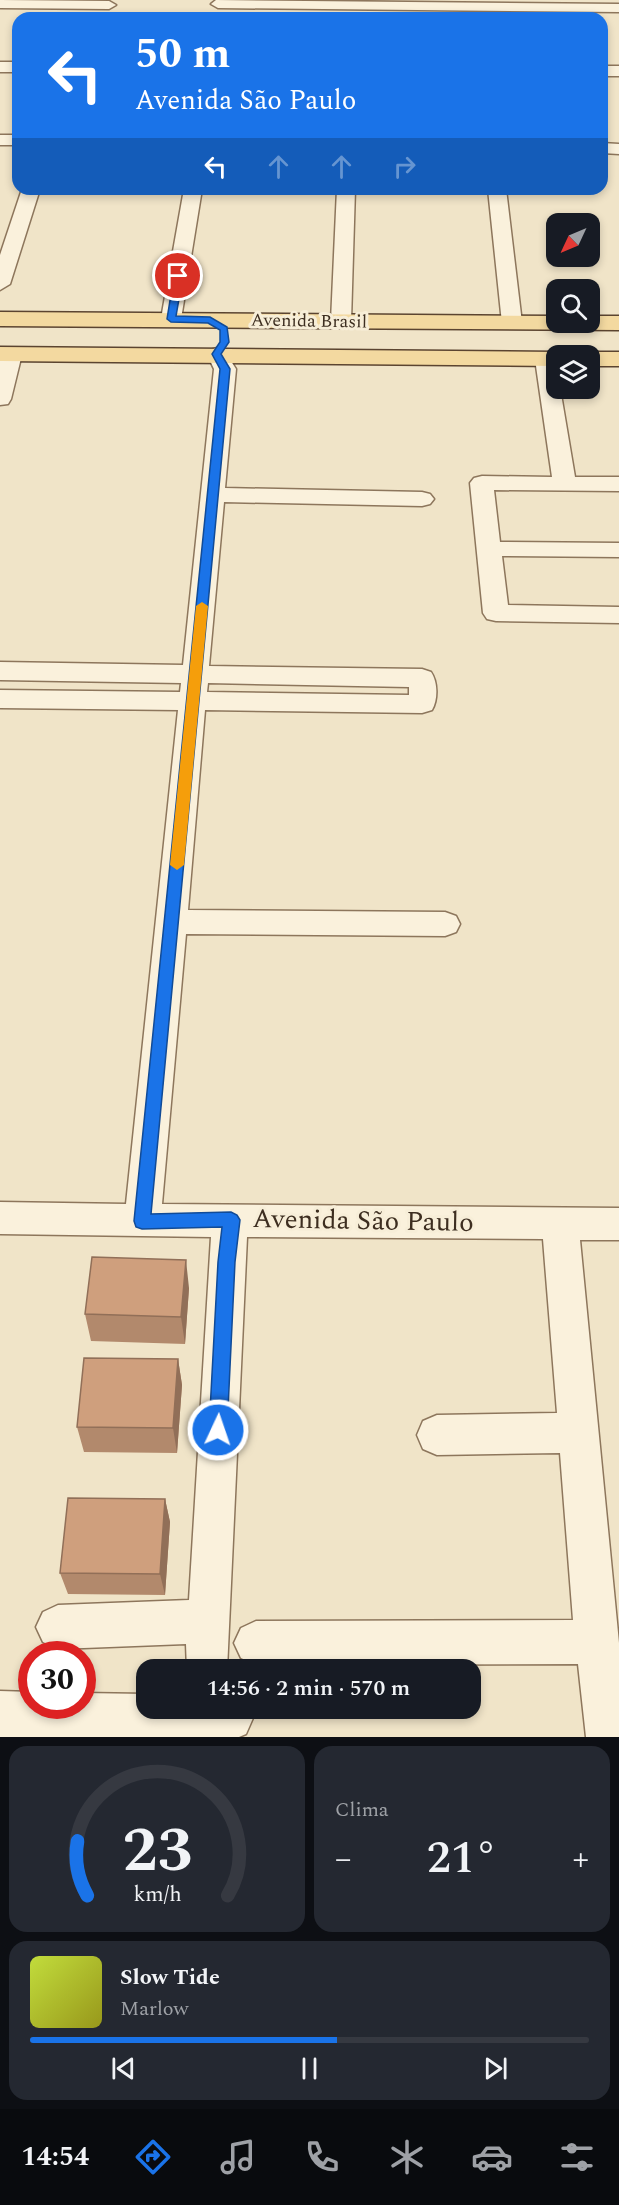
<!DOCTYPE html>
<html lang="pt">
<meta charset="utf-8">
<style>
:root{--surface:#171b24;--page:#242831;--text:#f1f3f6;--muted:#9ea1a6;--line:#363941;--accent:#1a73e8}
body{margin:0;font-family:Spectral,serif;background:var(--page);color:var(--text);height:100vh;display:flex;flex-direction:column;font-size:22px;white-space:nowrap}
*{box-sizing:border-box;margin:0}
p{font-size:20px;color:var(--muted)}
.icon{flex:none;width:33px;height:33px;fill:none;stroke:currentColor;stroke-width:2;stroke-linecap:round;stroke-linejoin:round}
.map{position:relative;height:1737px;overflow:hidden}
.drawer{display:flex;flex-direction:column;gap:9px;padding:9px;background:#0d0f14;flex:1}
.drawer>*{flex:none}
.hud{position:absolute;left:12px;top:12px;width:596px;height:183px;border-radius:18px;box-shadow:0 3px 9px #0003;background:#1a73e8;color:#fff;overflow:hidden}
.needle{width:39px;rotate:226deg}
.tools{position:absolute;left:546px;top:213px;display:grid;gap:12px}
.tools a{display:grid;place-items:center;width:54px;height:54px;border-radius:12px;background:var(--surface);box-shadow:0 3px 9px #0003;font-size:30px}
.speed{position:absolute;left:18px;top:1641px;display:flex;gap:12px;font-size:30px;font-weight:700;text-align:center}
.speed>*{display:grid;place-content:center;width:78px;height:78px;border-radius:50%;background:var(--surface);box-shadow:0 3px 9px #0003;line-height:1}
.speed .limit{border:9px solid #d22;background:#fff;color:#111}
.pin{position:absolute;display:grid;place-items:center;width:51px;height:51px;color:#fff;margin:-26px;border:3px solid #fff;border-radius:50%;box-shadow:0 2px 6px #0007}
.me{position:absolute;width:66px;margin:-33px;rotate:3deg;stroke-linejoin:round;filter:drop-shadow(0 0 4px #0008)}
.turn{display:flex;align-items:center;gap:21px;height:126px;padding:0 24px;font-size:27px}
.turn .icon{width:78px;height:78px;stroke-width:2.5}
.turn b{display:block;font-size:42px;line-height:51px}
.lanes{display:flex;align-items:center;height:57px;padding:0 24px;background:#0003;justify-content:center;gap:30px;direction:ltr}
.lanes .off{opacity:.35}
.big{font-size:45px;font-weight:600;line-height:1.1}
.drawer .widget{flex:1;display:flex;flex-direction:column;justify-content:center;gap:9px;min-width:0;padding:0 21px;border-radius:18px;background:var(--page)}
.drawer .dial{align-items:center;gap:0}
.dial svg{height:156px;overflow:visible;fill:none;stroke:var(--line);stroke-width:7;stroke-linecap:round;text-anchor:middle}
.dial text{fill:var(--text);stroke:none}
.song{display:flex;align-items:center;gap:18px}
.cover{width:72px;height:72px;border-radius:9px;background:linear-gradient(135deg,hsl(70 70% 55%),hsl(60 70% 35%))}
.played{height:6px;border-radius:3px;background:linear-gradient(90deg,var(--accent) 55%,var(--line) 55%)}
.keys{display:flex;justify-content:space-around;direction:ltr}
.heat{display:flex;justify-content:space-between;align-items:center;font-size:33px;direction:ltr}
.drawer .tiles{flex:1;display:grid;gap:9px;grid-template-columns:1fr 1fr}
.widget:last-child{grid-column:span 2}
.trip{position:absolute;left:136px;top:1659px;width:345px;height:60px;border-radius:18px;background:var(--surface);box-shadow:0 3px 9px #0003;font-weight:600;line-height:60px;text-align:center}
.tabs{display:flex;height:96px;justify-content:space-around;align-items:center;background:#090b0e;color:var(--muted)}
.tabs .icon{width:42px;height:42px}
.tabs .active{color:var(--accent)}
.tabs b{font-size:27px;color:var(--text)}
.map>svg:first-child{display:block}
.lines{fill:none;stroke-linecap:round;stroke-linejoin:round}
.minor-casing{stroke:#8d765c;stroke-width:3}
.major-casing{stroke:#5b4430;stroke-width:3}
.minor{fill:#faf1dc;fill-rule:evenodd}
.major{fill:#f3d9a0;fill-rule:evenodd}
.wall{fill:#b2896c}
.shaded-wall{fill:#916f58}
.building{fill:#cf9f7d;stroke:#916f58;stroke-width:1.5}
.route{fill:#1a73e8;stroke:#114b97;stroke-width:1.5}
.slow{fill:#f59e0b}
.labels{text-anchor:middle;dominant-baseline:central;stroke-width:6;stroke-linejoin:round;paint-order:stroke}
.far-street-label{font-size:18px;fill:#3d2e20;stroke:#f7eed8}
.near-street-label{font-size:27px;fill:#3d2e20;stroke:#f7eed8}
</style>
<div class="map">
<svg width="619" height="1737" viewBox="0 0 619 1737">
<rect width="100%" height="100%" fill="#f0e4c8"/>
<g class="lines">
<defs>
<path id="minor" d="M 0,0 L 109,1 L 116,5 L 109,9 L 0,8 Z
M 216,0 L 619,4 L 619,12 L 218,8 L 211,4 Z
M 0,62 L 18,62 L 18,72 L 0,72 Z
M 602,66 L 619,66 L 619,76 L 602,76 Z
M 0,135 L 18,135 L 18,145 L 0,145 Z
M 602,143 L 619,144 L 619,154 L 602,153 Z
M 22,189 L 40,189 L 10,284 L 0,290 L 0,255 Z
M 184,189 L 202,189 L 181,319 L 178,323 L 164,323 L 161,319 Z
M 337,189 L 355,189 L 351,321 L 348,325 L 334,325 L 331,321 Z
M 488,189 L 506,189 L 522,323 L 519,327 L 505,327 L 502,323 Z
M 12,348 L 19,350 L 22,354 L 11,399 L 8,404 L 0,405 L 0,360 L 5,350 Z
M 217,348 L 224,350 L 236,369 L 225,488 L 422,492 L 430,494 L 434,499 L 430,504 L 422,506 L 224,502 L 209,666 L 422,669 L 431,672 C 438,682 438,700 432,710 L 422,713 L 205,710 L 188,910 L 445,912 L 456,916 L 460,924 L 456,932 L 445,936 L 186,934 L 162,1204 L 619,1208 L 619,1240 L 580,1240 L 619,1643 L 619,1737 L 586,1737 L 578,1664 L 256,1665 L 241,1658 L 234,1643 L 241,1628 L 256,1621 L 573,1620 L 560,1453 L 437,1455 L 423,1449 L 417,1435 L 423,1421 L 437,1415 L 557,1413 L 543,1239 L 247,1237 L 227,1670 L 187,1670 L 186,1644 L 58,1649 L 43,1642 L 36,1627 L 43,1612 L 58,1605 L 189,1600 L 211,1237 L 0,1234 L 0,1202 L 126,1204 L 178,710 L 0,708 L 0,690 L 180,692 L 181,683 L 0,680 L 0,662 L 183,665 L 214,369 L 207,354 L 210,350 ZM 208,683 L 409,687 L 409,695 L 207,692 Z
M 545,353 L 552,355 L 556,365 L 556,388 L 560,388 L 575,477 L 619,477 L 619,491 L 494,490 L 500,542 L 619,543 L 619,557 L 502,556 L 508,605 L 619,607 L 619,623 L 496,621 L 487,619 L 483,613 L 470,483 L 474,478 L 482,476 L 552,477 L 535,359 L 538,355 Z
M 0,1691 L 32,1692 L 32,1706 L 82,1706 L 82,1693 L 147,1694 L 147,1708 L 249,1708 L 253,1718 L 246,1734 L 239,1737 L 0,1737 Z"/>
<path id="major" d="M 0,312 L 556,316 L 556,322 L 590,322 L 590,316 L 619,316 L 619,330 L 0,326 Z
M 0,347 L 556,352 L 565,356 L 556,356 L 556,366 L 0,361 Z
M 590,352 L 619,352 L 619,366 L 590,366 L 590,356 L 581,356 Z"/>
</defs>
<!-- minor casing -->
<use href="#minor" class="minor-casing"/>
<!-- major casing -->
<use href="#major" class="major-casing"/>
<!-- minor -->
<use href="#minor" class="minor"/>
<!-- major -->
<use href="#major" class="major"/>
</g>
<!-- wall -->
<path class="wall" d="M 189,1288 L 185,1344 L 91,1341 L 85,1314 Z
M 178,1359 L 182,1385 L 177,1453 L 84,1452 L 77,1427 Z
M 165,1499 L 170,1522 L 165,1595 L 68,1594 L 60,1573 Z"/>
<!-- shaded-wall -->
<path class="shaded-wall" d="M 186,1260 L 189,1288 L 185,1344 L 181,1317 Z
M 178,1359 L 182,1385 L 177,1453 L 173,1428 Z
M 165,1499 L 170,1522 L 165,1595 L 160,1574 Z"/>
<!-- building -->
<path class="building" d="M 92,1257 L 186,1260 L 181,1317 L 85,1314 Z
M 84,1358 L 178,1359 L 173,1428 L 77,1427 Z
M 68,1498 L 165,1499 L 160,1574 L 60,1573 Z"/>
<!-- route -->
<path class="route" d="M 178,273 L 183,276 L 176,316 L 210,317 L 227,327 L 229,342 L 221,354 L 230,369 L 151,1214 L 231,1212 L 237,1215 L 240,1220 L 235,1262 L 227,1430 L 225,1436 L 218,1439 L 212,1436 L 209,1430 L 218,1262 L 222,1227 L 142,1229 L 136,1227 L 134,1221 L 220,369 L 212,354 L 220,342 L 220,330 L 208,323 L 171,322 L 167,319 L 174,276 Z"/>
<!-- slow -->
<path class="slow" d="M 202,602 L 208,606 L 184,865 L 177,870 L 170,865 L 196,606 Z"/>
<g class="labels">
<!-- far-street labels -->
<g class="far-street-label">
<text transform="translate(309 321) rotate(1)">Avenida Brasil</text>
</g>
<!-- near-street labels -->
<g class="near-street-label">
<text transform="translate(363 1221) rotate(1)">Avenida São Paulo</text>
</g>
</g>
</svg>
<div class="tools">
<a><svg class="needle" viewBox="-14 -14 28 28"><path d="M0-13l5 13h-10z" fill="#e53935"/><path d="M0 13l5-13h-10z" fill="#9ea1a6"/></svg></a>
<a><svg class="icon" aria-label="search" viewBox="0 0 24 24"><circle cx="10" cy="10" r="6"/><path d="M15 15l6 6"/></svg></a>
<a><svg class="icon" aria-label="layers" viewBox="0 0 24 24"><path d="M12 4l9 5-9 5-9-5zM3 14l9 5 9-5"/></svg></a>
</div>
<div class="speed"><div class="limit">30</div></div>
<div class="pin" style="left:178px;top:276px;background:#d93025"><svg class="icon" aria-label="arrive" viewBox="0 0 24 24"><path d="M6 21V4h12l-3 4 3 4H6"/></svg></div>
<svg class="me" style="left:218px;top:1430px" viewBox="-20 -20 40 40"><circle r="17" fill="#1a73e8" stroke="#fff" stroke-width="3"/><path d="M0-11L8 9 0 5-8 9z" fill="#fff"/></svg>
<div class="trip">14:56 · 2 min · 570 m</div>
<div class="hud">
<div class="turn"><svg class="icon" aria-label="left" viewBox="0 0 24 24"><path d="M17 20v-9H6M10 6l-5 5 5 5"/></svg><div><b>50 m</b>Avenida São Paulo</div></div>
<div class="lanes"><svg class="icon" aria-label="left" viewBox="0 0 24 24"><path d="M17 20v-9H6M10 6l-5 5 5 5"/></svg><svg class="icon off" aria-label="ahead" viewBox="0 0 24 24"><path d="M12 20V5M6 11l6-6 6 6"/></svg><svg class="icon off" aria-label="ahead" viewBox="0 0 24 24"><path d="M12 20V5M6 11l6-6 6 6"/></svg><svg class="icon off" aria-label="right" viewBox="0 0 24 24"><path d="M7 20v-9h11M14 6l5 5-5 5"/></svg></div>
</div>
</div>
<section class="drawer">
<div class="tiles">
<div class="widget dial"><svg viewBox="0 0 100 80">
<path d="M14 69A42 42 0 1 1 86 69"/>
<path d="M14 69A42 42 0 0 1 9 41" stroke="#1a73e8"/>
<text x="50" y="56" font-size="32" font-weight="700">23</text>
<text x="50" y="72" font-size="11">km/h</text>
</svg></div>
<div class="widget"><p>Clima</p>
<div class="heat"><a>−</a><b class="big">21°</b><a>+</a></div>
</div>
<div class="widget">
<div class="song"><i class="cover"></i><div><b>Slow Tide</b><p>Marlow</p></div></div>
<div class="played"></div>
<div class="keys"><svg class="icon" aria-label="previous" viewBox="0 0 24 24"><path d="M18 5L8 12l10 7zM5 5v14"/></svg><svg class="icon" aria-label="pause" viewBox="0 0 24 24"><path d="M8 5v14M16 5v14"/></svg><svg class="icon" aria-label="next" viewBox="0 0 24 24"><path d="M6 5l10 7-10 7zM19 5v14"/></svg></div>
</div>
</div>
</section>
<nav class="tabs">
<b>14:54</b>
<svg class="icon active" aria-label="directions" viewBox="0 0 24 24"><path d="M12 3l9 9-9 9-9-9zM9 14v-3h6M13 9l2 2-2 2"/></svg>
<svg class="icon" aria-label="music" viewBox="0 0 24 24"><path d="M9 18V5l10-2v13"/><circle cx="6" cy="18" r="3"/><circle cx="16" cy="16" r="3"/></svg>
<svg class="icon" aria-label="phone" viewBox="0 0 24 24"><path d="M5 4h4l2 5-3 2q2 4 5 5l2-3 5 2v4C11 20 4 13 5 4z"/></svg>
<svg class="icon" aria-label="climate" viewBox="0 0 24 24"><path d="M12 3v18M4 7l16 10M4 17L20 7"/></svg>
<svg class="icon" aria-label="car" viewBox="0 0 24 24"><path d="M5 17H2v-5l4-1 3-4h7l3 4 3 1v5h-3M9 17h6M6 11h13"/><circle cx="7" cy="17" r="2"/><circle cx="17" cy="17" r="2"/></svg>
<svg class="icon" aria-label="filters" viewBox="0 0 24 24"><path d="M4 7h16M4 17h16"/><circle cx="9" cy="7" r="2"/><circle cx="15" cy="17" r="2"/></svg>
</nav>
